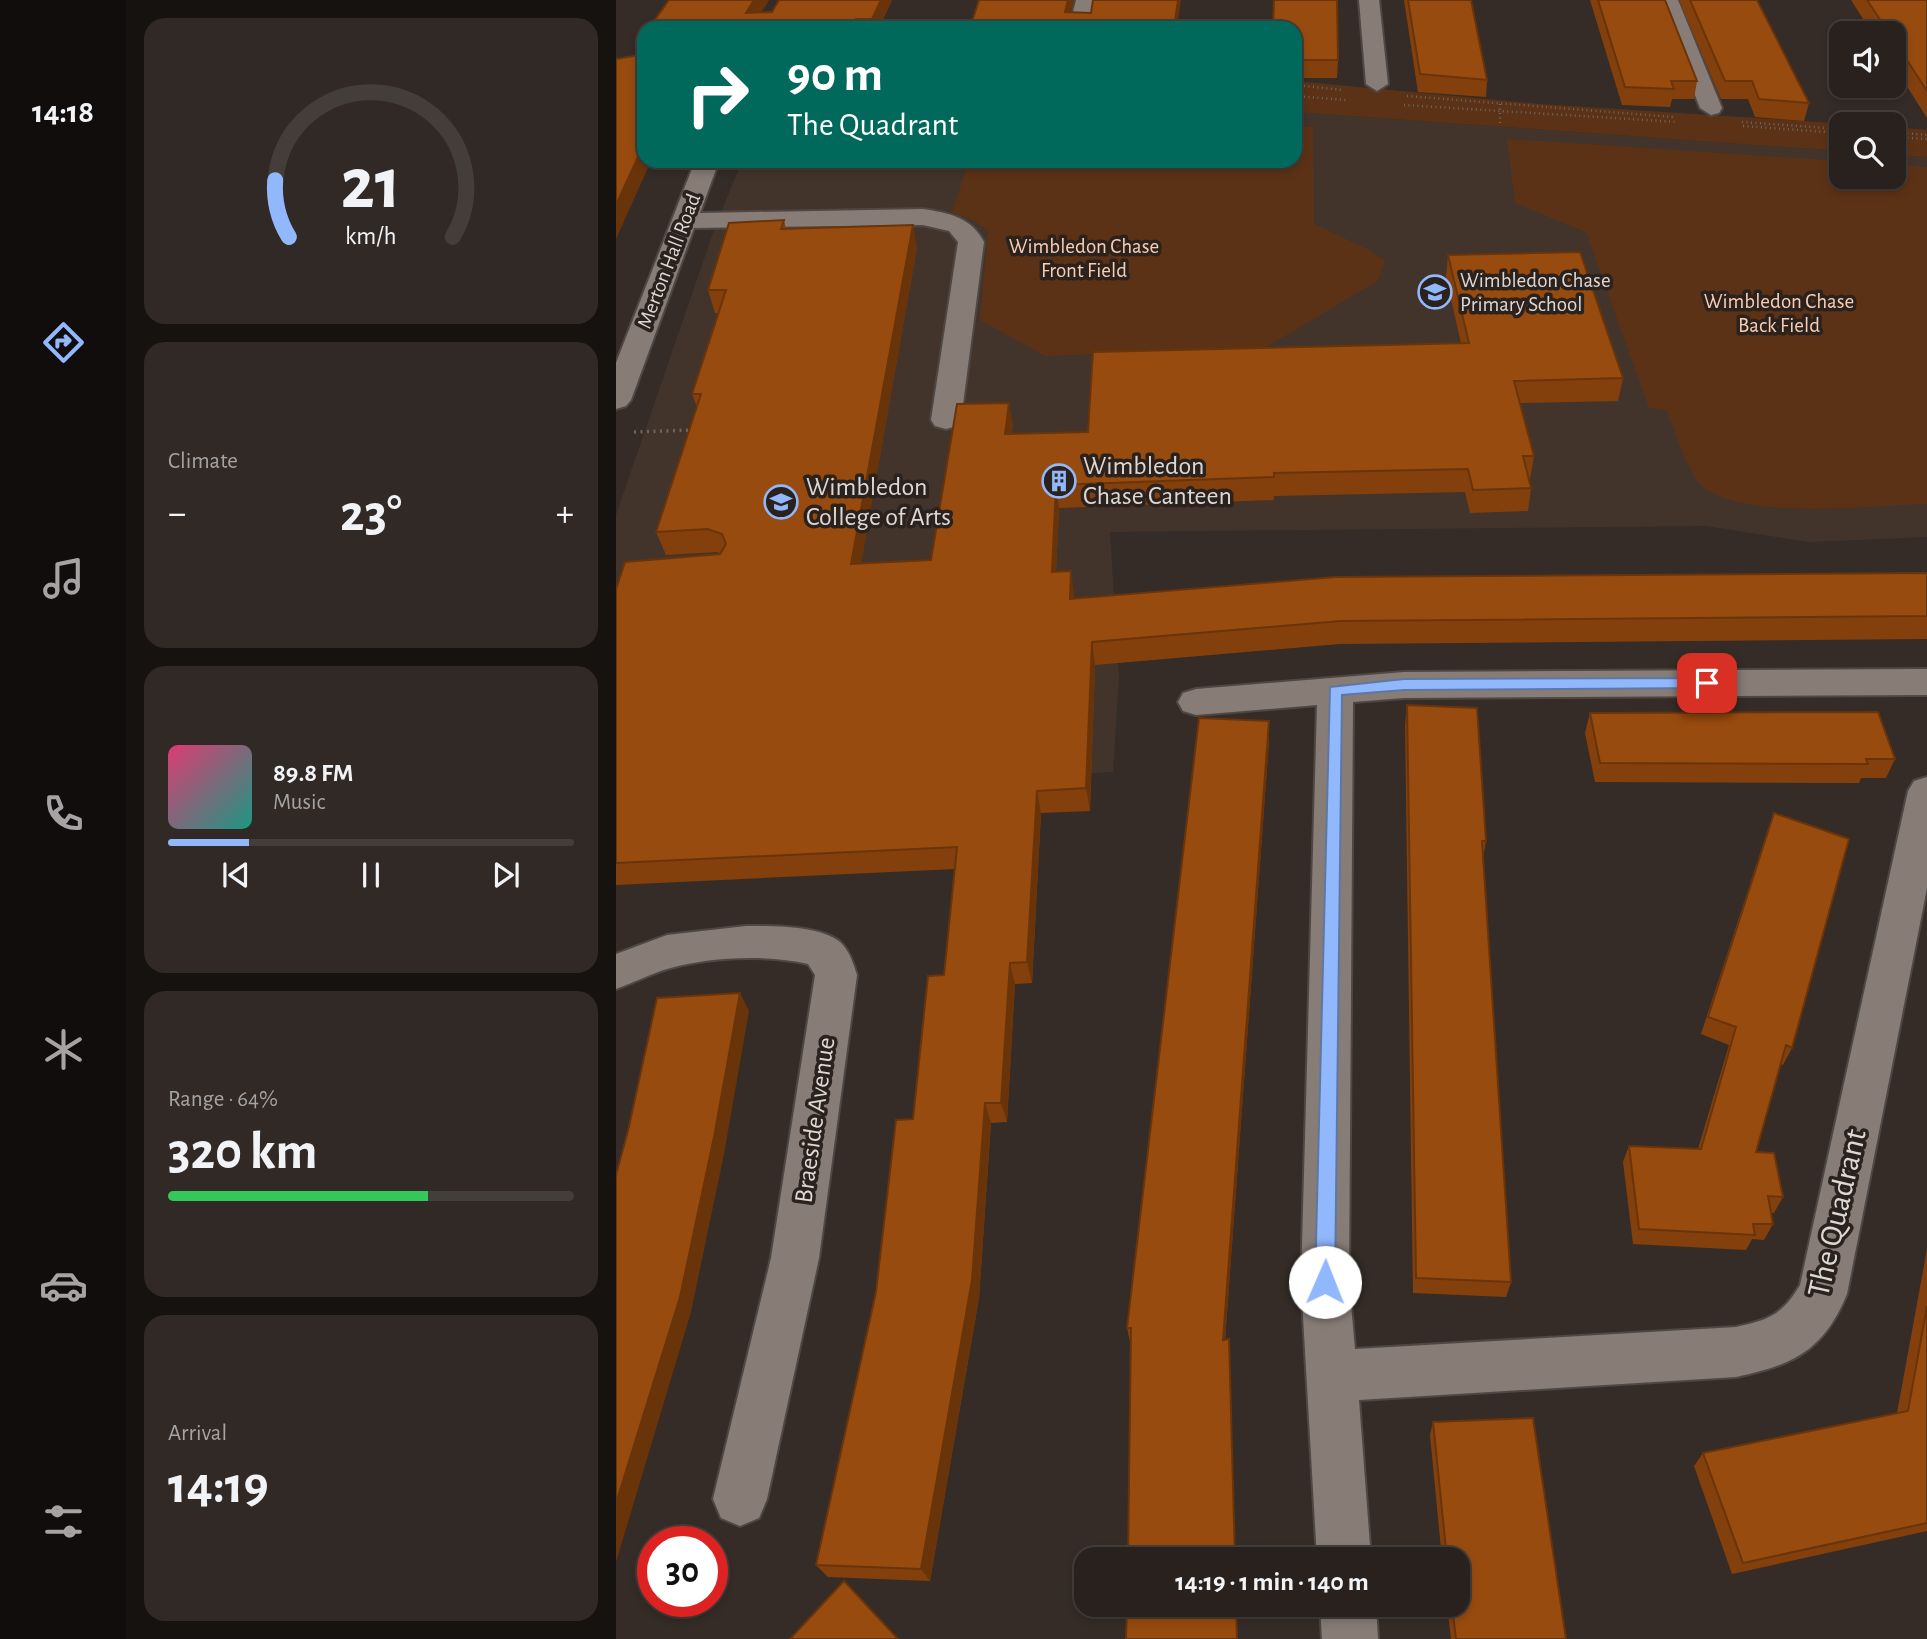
<!DOCTYPE html>
<meta charset="utf-8">
<style>
:root{--surface:#28211d;--page:#302926;--text:#f1f3f6;--muted:#a5a3a4;--line:#443e3b;--accent:#91b8fd}
body{margin:0;font-family:"Alegreya Sans",sans-serif;background:var(--page);color:var(--text);height:100vh;display:flex;flex-direction:column;font-size:26px;white-space:nowrap}
*{box-sizing:border-box;margin:0}
p{font-size:23px;color:var(--muted)}
.icon{flex:none;width:38px;height:38px;fill:none;stroke:currentColor;stroke-width:2;stroke-linecap:round;stroke-linejoin:round}
.map{position:relative;flex:1;overflow:hidden}
.drawer{display:flex;flex-direction:column;gap:18px;padding:18px;background:#161210;width:490px}
.drawer>*{flex:none}
.top-card{position:absolute;left:21px;top:21px;width:665px;height:147px;border-radius:21px;box-shadow:0 4px 10px #0003,0 0 0 2px var(--line);background:#00695c;color:#fff;overflow:hidden}
.fabs{position:absolute;left:1213px;top:21px;display:grid;gap:14px}
.fabs a{display:grid;place-items:center;width:77px;height:77px;border-radius:14px;background:var(--surface);box-shadow:0 4px 10px #0003,0 0 0 2px var(--line);font-size:35px}
.speed{position:absolute;left:21px;top:1526px;display:flex;gap:14px;font-size:35px;font-weight:700;text-align:center}
.speed>*{display:grid;place-content:center;width:91px;height:91px;border-radius:50%;background:var(--surface);box-shadow:0 4px 10px #0003,0 0 0 2px var(--line);line-height:1}
.speed .limit{border:10px solid #d22;background:#fff;color:#111}
.pin{position:absolute;display:grid;place-items:center;width:60px;height:60px;color:#fff;margin:-30px;border-radius:14px;box-shadow:0 4px 10px #0006}
.me{position:absolute;width:77px;margin:-38px;rotate:1deg;stroke-linejoin:round;filter:drop-shadow(0 0 5px #0008)}
.turn{display:flex;align-items:center;gap:24px;height:147px;padding:0 35px;font-size:32px}
.turn .icon{width:91px;height:91px;stroke-width:2.5}
.turn b{display:block;font-size:49px;line-height:60px}
.big{font-size:52px;font-weight:700;line-height:1.1}
.drawer .widget{flex:1;display:flex;flex-direction:column;justify-content:center;gap:10px;min-width:0;padding:0 24px;border-radius:21px;background:var(--page)}
.drawer .dial{align-items:center;gap:0}
.dial svg{height:182px;overflow:visible;fill:none;stroke:var(--line);stroke-width:7;stroke-linecap:round;text-anchor:middle}
.dial text{fill:var(--text);stroke:none}
.song{display:flex;align-items:center;gap:21px}
.cover{width:84px;height:84px;border-radius:10px;background:linear-gradient(135deg,hsl(340 70% 55%),hsl(170 70% 35%))}
.played{height:7px;border-radius:4px;background:linear-gradient(90deg,var(--accent) 20%,var(--line) 20%)}
.keys{display:flex;justify-content:space-around;direction:ltr}
.heat{display:flex;justify-content:space-between;align-items:center;font-size:38px;direction:ltr}
.charge{height:10px;border-radius:5px;background:linear-gradient(90deg,#34c759 64%,var(--line) 0)}
.trip{position:absolute;left:458px;top:1547px;width:396px;height:70px;border-radius:21px;background:var(--surface);box-shadow:0 4px 10px #0003,0 0 0 2px var(--line);font-weight:700;line-height:70px;text-align:center}
main{display:flex;flex:1;min-height:0}
.dock{display:flex;flex-direction:column;width:126px;justify-content:space-around;align-items:center;background:#100d0c;color:var(--muted)}
.dock .icon{width:49px;height:49px}
.dock .active{color:var(--accent)}
.dock b{font-size:32px;color:var(--text)}
.map>svg:first-child{display:block}
.built{fill:#42342b}
.green{fill:#5c3216}
.lines{fill:none;stroke-linecap:round;stroke-linejoin:round}
.minor-casing{stroke:#4e4743;stroke-width:4}
.path-far1{stroke:#6d6561;stroke-width:2.5;stroke-dasharray:1 3.5;stroke-linecap:butt}
.path{stroke:#6d6561;stroke-width:3.5;stroke-dasharray:2 4.5;stroke-linecap:butt}
.minor{fill:#877c76;fill-rule:evenodd}
.wall{fill:#83400d}
.shaded-wall{fill:#6a340a}
.building{fill:#984b0f;stroke:#6a340a;stroke-width:2}
.route{fill:#91b8fd;stroke:#5e78a4;stroke-width:2}
.labels{text-anchor:middle;dominant-baseline:central;stroke-width:7;stroke-linejoin:round;paint-order:stroke}
.far-park-label{font-size:21px;fill:#faceb4;stroke:#2b221d}
.far-street-label{font-size:21px;fill:#ded8d4;stroke:#2b221d}
.far-poi-label{font-size:21px;fill:#ded8d4;stroke:#2b221d;text-anchor:start}
.poi-label{font-size:26px;fill:#ded8d4;stroke:#2b221d;text-anchor:start}
.street-label{font-size:26px;fill:#ded8d4;stroke:#2b221d}
.near-street-label{font-size:32px;fill:#ded8d4;stroke:#2b221d}
</style>
<main>
<nav class="dock">
<b>14:18</b>
<svg class="icon active" aria-label="directions" viewBox="0 0 24 24"><path d="M12 3l9 9-9 9-9-9zM9 14v-3h6M13 9l2 2-2 2"/></svg>
<svg class="icon" aria-label="music" viewBox="0 0 24 24"><path d="M9 18V5l10-2v13"/><circle cx="6" cy="18" r="3"/><circle cx="16" cy="16" r="3"/></svg>
<svg class="icon" aria-label="phone" viewBox="0 0 24 24"><path d="M5 4h4l2 5-3 2q2 4 5 5l2-3 5 2v4C11 20 4 13 5 4z"/></svg>
<svg class="icon" aria-label="climate" viewBox="0 0 24 24"><path d="M12 3v18M4 7l16 10M4 17L20 7"/></svg>
<svg class="icon" aria-label="car" viewBox="0 0 24 24"><path d="M5 17H2v-5l4-1 3-4h7l3 4 3 1v5h-3M9 17h6M6 11h13"/><circle cx="7" cy="17" r="2"/><circle cx="17" cy="17" r="2"/></svg>
<svg class="icon" aria-label="filters" viewBox="0 0 24 24"><path d="M4 7h16M4 17h16"/><circle cx="9" cy="7" r="2"/><circle cx="15" cy="17" r="2"/></svg>
</nav>
<section class="drawer">
<div class="widget dial"><svg viewBox="0 0 100 80">
<path d="M14 69A42 42 0 1 1 86 69"/>
<path d="M14 69A42 42 0 0 1 8 44" stroke="#91b8fd"/>
<text x="50" y="56" font-size="32" font-weight="700">21</text>
<text x="50" y="72" font-size="11">km/h</text>
</svg></div>
<div class="widget"><p>Climate</p>
<div class="heat"><a>−</a><b class="big">23°</b><a>+</a></div>
</div>
<div class="widget">
<div class="song"><i class="cover"></i><div><b>89.8 FM</b><p>Music</p></div></div>
<div class="played"></div>
<div class="keys"><svg class="icon" aria-label="previous" viewBox="0 0 24 24"><path d="M18 5L8 12l10 7zM5 5v14"/></svg><svg class="icon" aria-label="pause" viewBox="0 0 24 24"><path d="M8 5v14M16 5v14"/></svg><svg class="icon" aria-label="next" viewBox="0 0 24 24"><path d="M6 5l10 7-10 7zM19 5v14"/></svg></div>
</div>
<div class="widget"><p>Range · 64%</p><b class="big">320 km</b><div class="charge"></div></div>
<div class="widget"><p>Arrival</p><b class="big">14:19</b></div>
</section>
<div class="map">
<svg width="1311" height="1639" viewBox="0 0 1311 1639">
<rect width="100%" height="100%" fill="#352c27"/>
<!-- built -->
<path class="built" d="M 679,112 L 1225,151 L 1225,177 L 1278,177 L 1278,155 L 1311,157 L 1311,537 L 1193,542 L 1090,526 L 494,532 L 503,678 L 497,772 L 0,800 L 0,515 L 99,227 L 126,161 L 679,161 Z"/>
<!-- green -->
<path class="green" d="M 679,81 L 924,104 L 1232,124 L 1225,124 L 1225,151 L 679,112 Z
M 679,126 L 697,127 L 698,224 L 753,250 L 769,261 L 762,281 L 647,349 L 429,356 L 364,320 L 372,231 L 359,221 L 336,212 L 353,161 L 679,161 Z
M 1278,127 L 1311,130 L 1311,157 L 1278,155 Z
M 891,139 L 1225,161 L 1225,177 L 1278,177 L 1278,165 L 1311,167 L 1311,504 C 1257,505 1122,522 1084,484 C 1073,473 1057,426 1050,410 L 1033,408 L 970,232 L 899,203 Z"/>
<g class="lines">
<defs>
<path id="minor" d="M 460,0 L 480,0 L 475,28 L 453,28 Z
M 743,0 L 763,0 L 772,84 L 761,91 L 750,84 Z
M 1042,0 L 1062,0 L 1106,108 L 1103,113 L 1095,115 L 1084,108 Z
M 79,161 L 103,161 L 84,213 L 307,209 C 333,213 355,217 368,242 L 345,420 L 341,426 L 330,429 L 319,426 L 315,420 L 342,242 L 333,231 L 307,225 L 78,228 L 15,400 L 10,406 L 0,409 L 0,363 Z
M 1311,669 L 1311,695 L 788,698 L 737,702 L 733,1282 L 739,1349 L 1120,1327 C 1153,1320 1166,1315 1184,1285 L 1292,791 L 1298,781 L 1311,777 L 1311,888 L 1231,1294 C 1208,1350 1178,1365 1120,1377 L 743,1400 L 755,1559 L 701,1559 L 685,1282 L 701,705 L 580,715 L 567,711 L 562,702 L 567,693 L 580,689 L 788,672 Z
M 130,926 C 154,926 210,925 227,945 C 234,953 238,965 241,975 L 203,1258 L 151,1499 L 143,1518 L 124,1526 L 105,1518 L 97,1499 L 155,1258 L 199,975 L 192,964 C 150,954 92,957 51,969 C 34,974 17,983 0,989 L 0,954 L 51,935 Z
M 704,1605 L 760,1605 L 762,1639 L 706,1639 Z"/>
</defs>
<!-- minor casing -->
<use href="#minor" class="minor-casing"/>
<!-- path-far1 -->
<path class="path-far1" d="M 679,85 L 727,90
M 679,96 L 730,100
M 791,96 L 1058,117
M 884,104 L 884,124
M 788,105 L 1062,122
M 1126,122 L 1225,129
M 1127,126 L 1225,133
M 1278,132 L 1311,135
M 1278,137 L 1311,139"/>
<!-- path -->
<path class="path" d="M 18,432 L 76,430"/>
<!-- minor -->
<use href="#minor" class="minor"/>
</g>
<!-- wall -->
<path class="wall" d="M 53,0 L 153,0 L 145,12 L 276,0 L 263,28 L 33,28 Z
M 788,0 L 855,0 L 871,80 L 870,97 L 802,92 Z
M 974,0 L 1049,0 L 1081,81 L 1078,99 L 1056,99 L 1054,107 L 1006,105 Z
M 1063,0 L 1141,0 L 1193,103 L 1188,121 L 1139,117 L 1132,99 L 1105,99 Z
M 1235,0 L 1311,0 L 1311,118 L 1278,66 L 1278,33 L 1256,33 Z
M 679,28 L 722,60 L 721,78 L 679,78 Z
M 168,220 L 170,229 L 301,247 L 245,563 L 315,560 L 397,425 L 395,434 L 472,432 L 845,343 L 830,277 L 832,255 L 1007,378 L 1002,401 L 904,403 L 918,456 L 914,479 L 913,479 L 915,488 L 912,511 L 854,513 L 849,492 L 658,496 L 658,500 L 443,508 L 440,572 L 458,594 L 458,599 L 1311,573 L 1311,639 L 724,644 L 479,665 L 474,811 L 425,813 L 416,983 L 399,984 L 391,1122 L 375,1123 L 363,1298 L 314,1581 L 212,1577 L 200,1565 L 260,1292 L 328,975 L 339,869 L 0,885 L 0,589 L 104,553 L 101,552 L 50,555 L 40,532 L 81,407 L 76,394 L 103,313 L 99,313 L 92,290 Z
M 791,705 L 870,841 L 867,858 L 895,1282 L 890,1297 L 797,1293 L 789,725 Z
M 974,713 L 1279,759 L 1270,778 L 1245,778 L 1243,783 L 979,782 L 969,733 Z
M 653,721 L 653,741 L 609,1340 L 514,1342 L 511,1328 Z
M 1158,813 L 1176,1048 L 1167,1065 L 1165,1064 L 1140,1152 L 1167,1197 L 1158,1213 L 1155,1213 L 1157,1224 L 1148,1240 L 1136,1239 L 1130,1250 L 1017,1244 L 1007,1162 L 1013,1146 L 1082,1149 L 1113,1045 L 1085,1034 L 1151,832 Z
M 1311,1249 L 1311,1531 L 1116,1574 L 1078,1466 L 1087,1453 L 1281,1413 Z
M 817,1422 L 950,1639 L 835,1639 L 831,1605 L 842,1605 L 842,1559 L 826,1559 L 814,1435 Z"/>
<!-- shaded-wall -->
<path class="shaded-wall" d="M 138,0 L 153,0 L 135,28 L 130,13 Z
M 265,0 L 276,0 L 263,28 L 257,28 L 256,19 Z
M 452,0 L 458,0 L 451,28 L 449,12 Z
M 562,0 L 565,0 L 561,28 L 558,28 Z
M 240,19 L 242,28 L 235,28 Z
M 28,144 L 28,161 L 35,161 L 0,239 L 0,205 Z
M 297,225 L 301,247 L 241,587 L 235,564 Z
M 393,403 L 397,425 L 392,457 L 389,434 Z
M 440,485 L 443,508 L 439,595 L 436,572 Z
M 455,571 L 458,594 L 457,622 L 454,599 Z
M 476,642 L 479,665 L 474,811 L 470,788 Z
M 653,721 L 653,741 L 608,1354 L 607,1340 Z
M 421,791 L 425,813 L 416,983 L 411,962 Z
M 394,963 L 399,984 L 391,1122 L 385,1103 Z
M 124,993 L 133,1011 L 108,1154 L 75,1312 L 0,1562 L 0,1503 Z
M 369,1103 L 375,1123 L 363,1298 L 314,1581 L 305,1569 Z"/>
<!-- building -->
<path class="building" d="M 53,0 L 138,0 L 130,13 L 156,12 L 163,0 L 265,0 L 256,19 L 240,19 L 235,28 L 33,28 Z
M 363,0 L 452,0 L 449,12 L 475,13 L 477,0 L 562,0 L 558,28 L 354,28 Z
M 658,0 L 721,0 L 722,60 L 679,60 L 679,28 L 657,28 Z
M 792,0 L 855,0 L 871,80 L 804,74 Z
M 982,0 L 1049,0 L 1081,81 L 1055,81 L 1058,89 L 1009,87 Z
M 1074,0 L 1141,0 L 1193,103 L 1143,99 L 1136,81 L 1109,81 Z
M 1251,0 L 1311,0 L 1311,91 L 1278,40 L 1278,33 L 1273,33 Z
M 28,35 L 28,144 L 0,205 L 0,59 L 24,55 L 25,39 Z
M 168,220 L 165,229 L 297,225 L 235,564 L 315,560 L 341,404 L 393,403 L 389,434 L 472,432 L 477,352 L 853,343 L 832,255 L 964,252 L 1007,378 L 898,381 L 918,456 L 907,456 L 915,488 L 857,490 L 852,469 L 658,473 L 658,477 L 440,485 L 436,572 L 455,571 L 454,599 L 719,577 L 1311,573 L 1311,616 L 725,621 L 476,642 L 470,788 L 421,791 L 411,962 L 394,963 L 385,1103 L 369,1103 L 356,1280 L 305,1569 L 200,1565 L 260,1292 L 280,1120 L 297,1119 L 312,976 L 328,975 L 341,847 L 0,863 L 0,589 L 9,562 L 104,554 L 110,544 L 106,534 L 92,529 L 40,532 L 85,394 L 76,394 L 110,290 L 92,290 L 113,223 Z
M 791,705 L 861,708 L 870,841 L 866,841 L 895,1282 L 800,1278 Z
M 1262,712 L 1279,759 L 1250,759 L 1252,764 L 984,763 L 974,713 Z
M 583,718 L 653,721 L 607,1340 L 613,1339 L 619,1559 L 512,1559 L 515,1328 L 511,1328 Z
M 1158,813 L 1233,839 L 1176,1048 L 1170,1045 L 1140,1152 L 1158,1153 L 1167,1197 L 1152,1196 L 1157,1224 L 1137,1224 L 1139,1235 L 1023,1229 L 1013,1146 L 1085,1149 L 1120,1027 L 1092,1017 Z
M 124,993 L 98,1137 L 64,1297 L 0,1503 L 0,1175 L 12,1131 L 41,998 Z
M 1311,1306 L 1311,1523 L 1127,1563 L 1087,1453 L 1292,1411 Z
M 917,1418 L 950,1639 L 840,1639 L 836,1605 L 842,1605 L 842,1559 L 831,1559 L 817,1422 Z
M 228,1581 L 282,1639 L 174,1639 Z
M 511,1605 L 620,1605 L 621,1639 L 510,1639 Z"/>
<!-- route -->
<path class="route" d="M 1091,678 L 1098,683 L 1091,688 L 788,690 L 726,695 L 719,1282 L 716,1289 L 709,1292 L 702,1289 L 699,1282 L 714,687 L 788,679 Z"/>
<!-- icons -->
<defs>
<symbol id="school-ring" viewBox="-11 -11 22 22"><circle r="9.5" fill="#2b221d" stroke="#91b8fd" stroke-width="1.5"/><path d="M0-5L7-2L0 1L-7-2ZM-4 1L0 2.5L4 1V4Q0 6-4 4Z" fill="#91b8fd"/></symbol>
<symbol id="building-ring" viewBox="-11 -11 22 22"><circle r="9.5" fill="#2b221d" stroke="#91b8fd" stroke-width="1.5"/><path d="M-4-6H4V6H1V3H-1V6H-4ZM-2.5-4.3h1.7v1.8h-1.7ZM.8-4.3h1.7v1.8H.8ZM-2.5-1h1.7V.8h-1.7ZM.8-1h1.7V.8H.8Z" fill="#91b8fd"/></symbol>
<symbol id="university-ring" viewBox="-11 -11 22 22"><circle r="9.5" fill="#2b221d" stroke="#91b8fd" stroke-width="1.5"/><path d="M0-5L7-2L0 1L-7-2ZM-4 1L0 2.5L4 1V4Q0 6-4 4Z" fill="#91b8fd"/></symbol>
</defs>
<g fill-rule="evenodd">
<use href="#school-ring" x="800" y="273" width="38" height="38"/>
<use href="#building-ring" x="424" y="462" width="38" height="38"/>
<use href="#university-ring" x="146" y="483" width="38" height="38"/>
</g>
<g class="labels">
<!-- far-park labels -->
<g class="far-park-label">
<text x="468" y="246">Wimbledon Chase<tspan x="468" dy="24">Front Field</tspan></text>
<text x="1163" y="301">Wimbledon Chase<tspan x="1163" dy="24">Back Field</tspan></text>
</g>
<!-- far-street labels -->
<g class="far-street-label">
<text transform="translate(53 261) rotate(-69)">Merton Hall Road</text>
</g>
<!-- far-poi labels -->
<g class="far-poi-label">
<text x="844" y="280">Wimbledon Chase<tspan x="844" dy="24">Primary School</tspan></text>
</g>
<!-- poi labels -->
<g class="poi-label">
<text x="467" y="466">Wimbledon<tspan x="467" dy="30">Chase Canteen</tspan></text>
<text x="190" y="487">Wimbledon<tspan x="190" dy="30">College of Arts</tspan></text>
</g>
<!-- street labels -->
<g class="street-label">
<text transform="translate(199 1120) rotate(-82)">Braeside Avenue</text>
</g>
<!-- near-street labels -->
<g class="near-street-label">
<text transform="translate(1221 1213) rotate(-77)">The Quadrant</text>
</g>
</g>
</svg>
<div class="fabs">
<a><svg class="icon" aria-label="sound" viewBox="0 0 24 24"><path d="M4 9h4l5-4v14l-5-4H4zM17 9q2 3 0 6"/></svg></a>
<a><svg class="icon" aria-label="search" viewBox="0 0 24 24"><circle cx="10" cy="10" r="6"/><path d="M15 15l6 6"/></svg></a>
</div>
<div class="speed"><div class="limit">30</div></div>
<div class="pin" style="left:1091px;top:683px;background:#d93025"><svg class="icon" aria-label="arrive" viewBox="0 0 24 24"><path d="M6 21V4h12l-3 4 3 4H6"/></svg></div>
<svg class="me" style="left:709px;top:1282px" viewBox="-20 -20 40 40"><circle r="19" fill="#fff"/><path d="M0-13L10 11 0 6-10 11z" fill="#91b8fd"/></svg>
<div class="trip">14:19 · 1 min · 140 m</div>
<div class="top-card">
<div class="turn"><svg class="icon" aria-label="right" viewBox="0 0 24 24"><path d="M7 20v-9h11M14 6l5 5-5 5"/></svg><div><b>90 m</b>The Quadrant</div></div>
</div>
</div>
</main>
